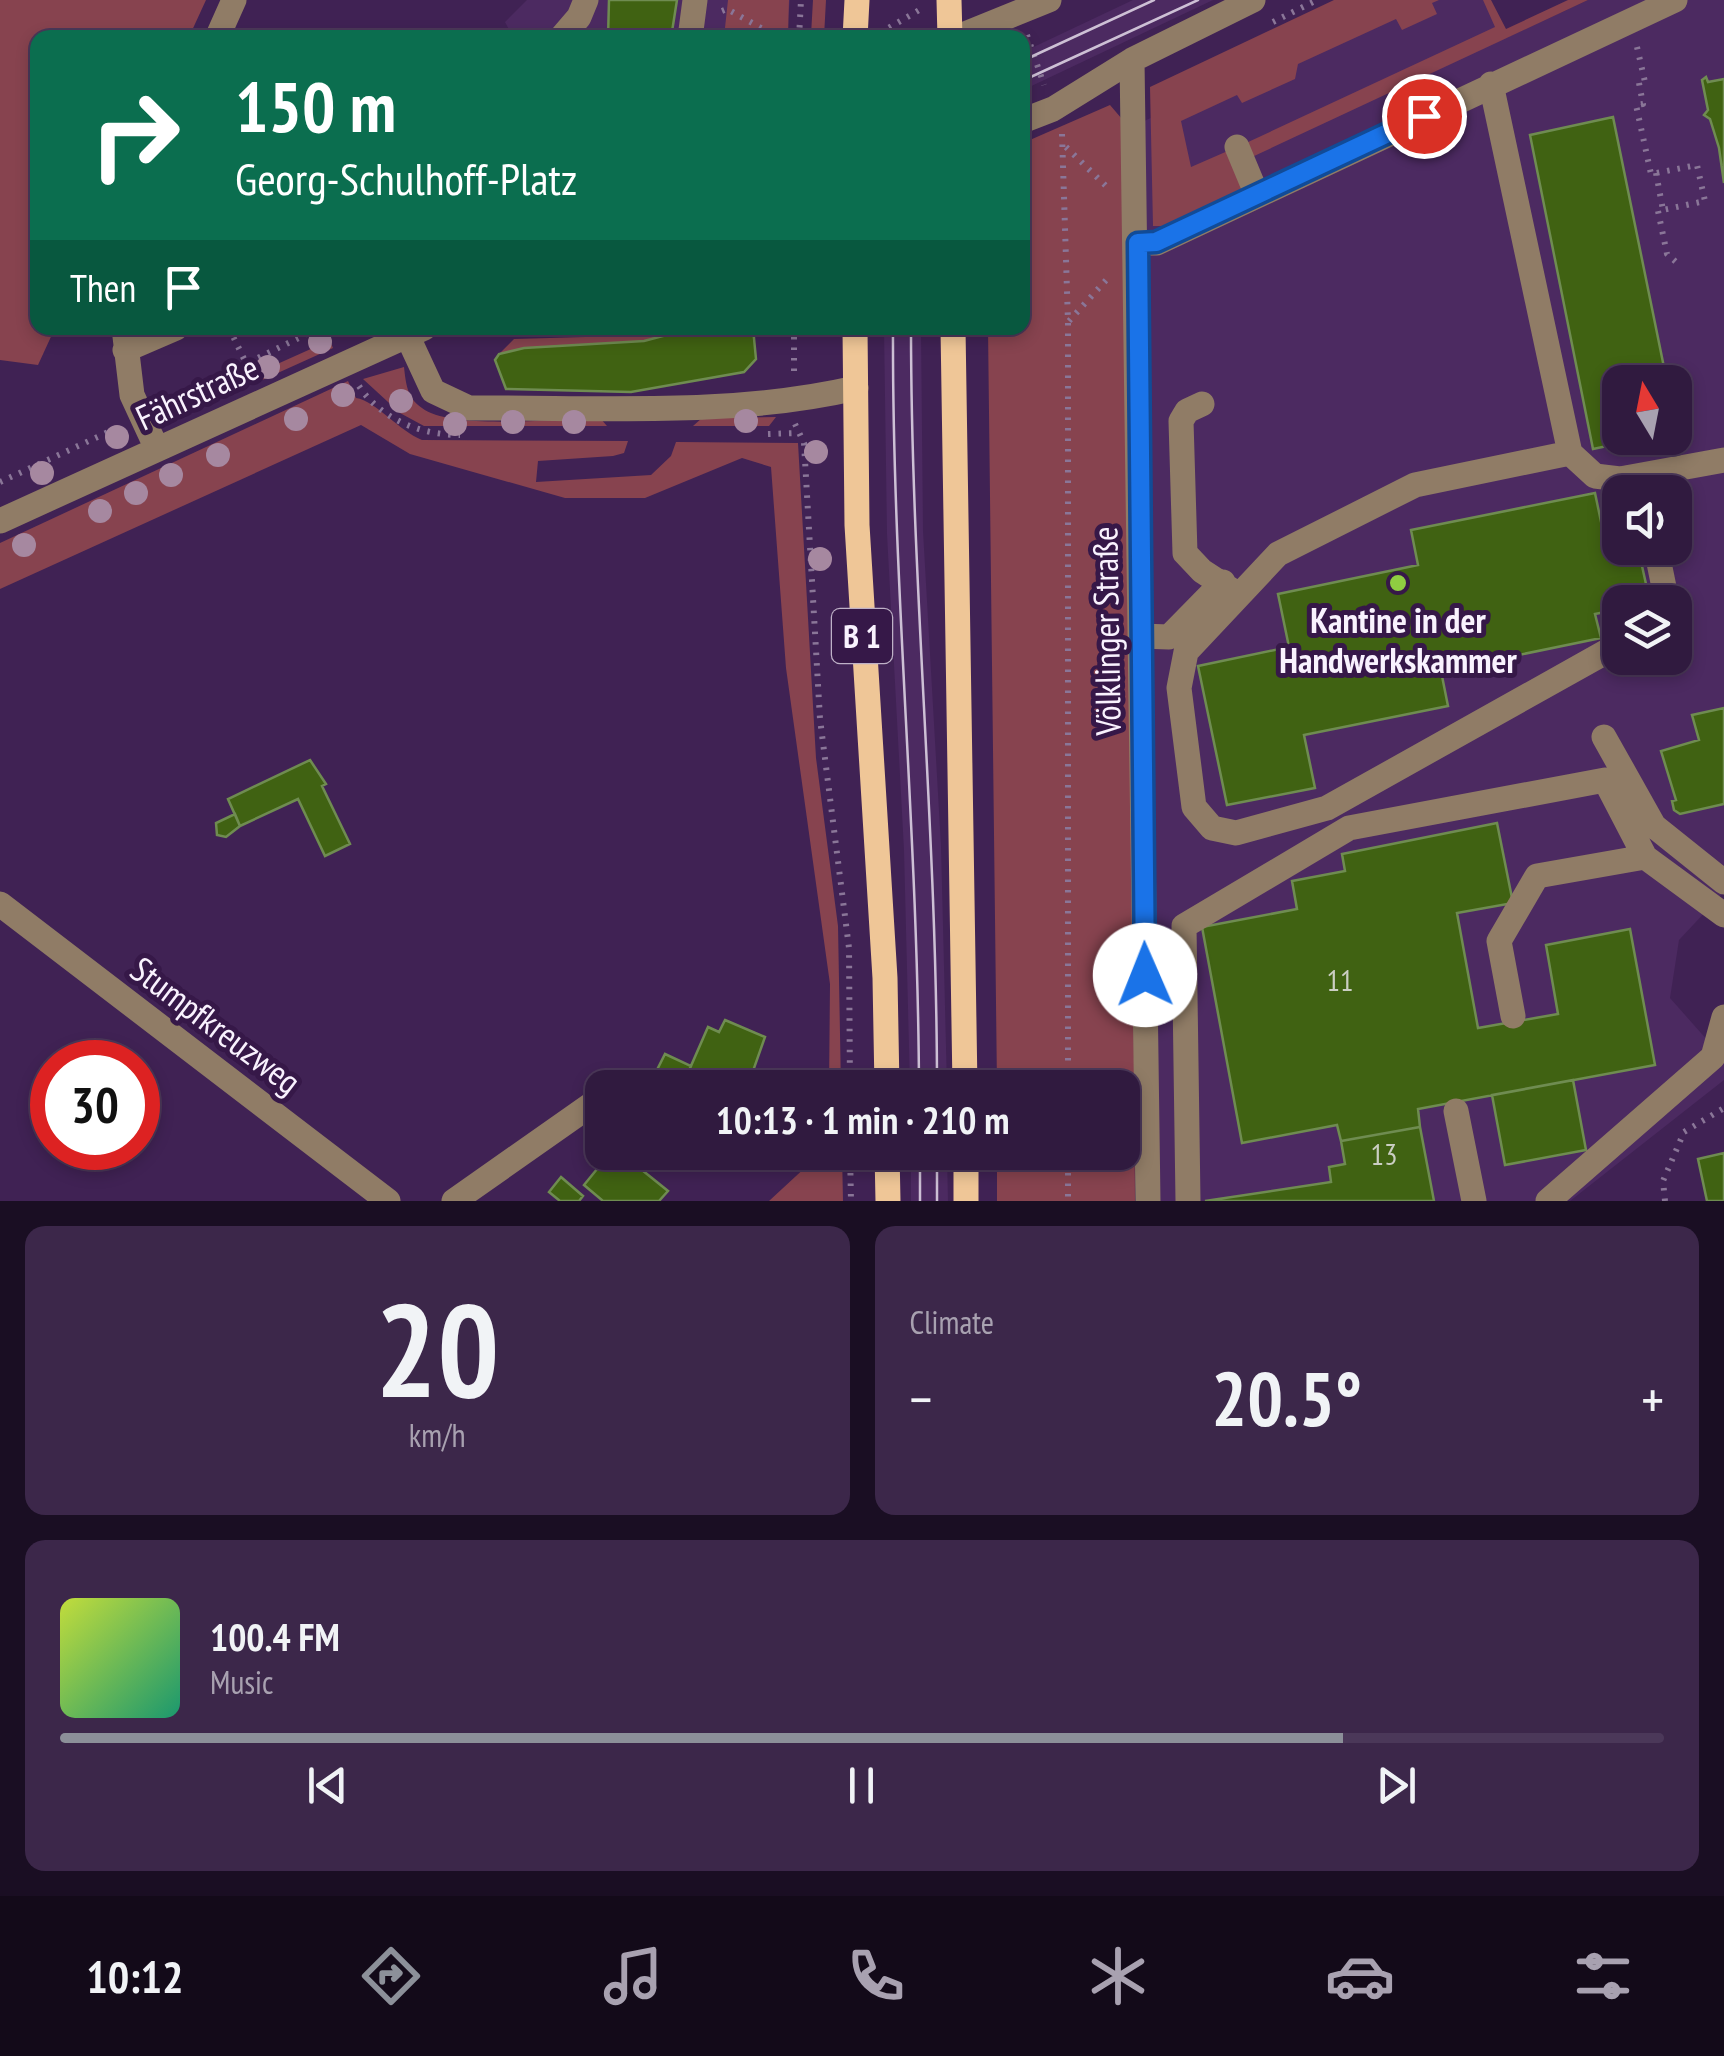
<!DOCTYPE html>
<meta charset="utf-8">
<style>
:root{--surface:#301a3f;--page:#3c274a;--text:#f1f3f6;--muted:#a8a1b0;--line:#4b3859;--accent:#8c9099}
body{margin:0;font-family:"PT Sans Narrow",sans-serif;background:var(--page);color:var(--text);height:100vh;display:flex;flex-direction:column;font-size:38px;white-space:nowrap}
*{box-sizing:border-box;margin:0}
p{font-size:32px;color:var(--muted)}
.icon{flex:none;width:55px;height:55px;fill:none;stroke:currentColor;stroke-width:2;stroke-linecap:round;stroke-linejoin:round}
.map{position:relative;height:1201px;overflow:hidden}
.panel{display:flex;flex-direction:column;gap:25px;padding:25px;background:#1a0e23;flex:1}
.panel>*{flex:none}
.guide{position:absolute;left:30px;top:30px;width:1000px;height:305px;border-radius:20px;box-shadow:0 5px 15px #0003,0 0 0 2px var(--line);background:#0b6e4f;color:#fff;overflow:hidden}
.needle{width:65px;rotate:350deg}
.tools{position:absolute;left:1602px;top:365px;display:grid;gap:20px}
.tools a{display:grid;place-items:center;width:90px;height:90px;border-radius:20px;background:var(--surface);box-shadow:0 5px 15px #0003,0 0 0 2px var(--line);font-size:50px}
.speed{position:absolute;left:30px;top:1040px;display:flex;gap:20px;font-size:50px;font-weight:700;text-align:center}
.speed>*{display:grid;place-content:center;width:130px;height:130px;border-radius:50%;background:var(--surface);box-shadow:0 5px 15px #0003,0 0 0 2px var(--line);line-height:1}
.speed .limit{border:15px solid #d22;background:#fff;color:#111}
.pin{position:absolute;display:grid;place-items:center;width:85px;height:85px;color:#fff;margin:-42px;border:5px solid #fff;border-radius:50%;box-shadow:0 2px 10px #0007}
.me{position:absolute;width:110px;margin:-55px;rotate:359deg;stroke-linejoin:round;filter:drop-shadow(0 0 8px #0008)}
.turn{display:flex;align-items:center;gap:35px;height:210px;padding:0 40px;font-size:45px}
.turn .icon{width:130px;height:130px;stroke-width:2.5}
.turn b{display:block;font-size:70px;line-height:85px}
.then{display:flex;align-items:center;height:95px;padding:0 40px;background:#0003;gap:20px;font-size:38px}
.big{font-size:75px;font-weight:700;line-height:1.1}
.panel .widget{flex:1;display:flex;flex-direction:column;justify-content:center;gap:15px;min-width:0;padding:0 35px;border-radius:20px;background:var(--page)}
.panel .dial{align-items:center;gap:0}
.dial b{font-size:130px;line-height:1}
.song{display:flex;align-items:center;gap:30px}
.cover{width:120px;height:120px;border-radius:15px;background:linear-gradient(135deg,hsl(70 70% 55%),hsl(160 70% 35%))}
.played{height:10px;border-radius:5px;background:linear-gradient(90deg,var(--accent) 80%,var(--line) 80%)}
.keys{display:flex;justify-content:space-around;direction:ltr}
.heat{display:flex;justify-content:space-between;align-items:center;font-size:55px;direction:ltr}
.panel .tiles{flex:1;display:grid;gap:25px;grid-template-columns:1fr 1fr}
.widget:last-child{grid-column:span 2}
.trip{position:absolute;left:585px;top:1070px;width:555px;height:100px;border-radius:20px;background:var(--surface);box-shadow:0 5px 15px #0003,0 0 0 2px var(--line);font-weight:700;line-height:100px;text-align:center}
.tab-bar{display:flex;height:160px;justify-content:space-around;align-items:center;background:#130a19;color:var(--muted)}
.tab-bar .icon{width:70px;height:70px}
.tab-bar .selected{color:var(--accent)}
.tab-bar b{font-size:45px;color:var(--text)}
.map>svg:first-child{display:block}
.built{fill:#4c2a61;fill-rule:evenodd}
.green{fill:#87434f}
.building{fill:#406212;stroke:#6f8c51;stroke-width:2.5}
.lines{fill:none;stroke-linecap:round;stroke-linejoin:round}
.path{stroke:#8a7698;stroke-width:6;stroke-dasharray:2.5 8;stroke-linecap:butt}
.minor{stroke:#907c66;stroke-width:25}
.major{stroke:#efc697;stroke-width:25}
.tram{stroke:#cdc0d5;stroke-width:2.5}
.tree{fill:#a688a0}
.route-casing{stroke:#114b97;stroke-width:25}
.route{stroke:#1a73e8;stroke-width:18}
.poi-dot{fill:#8fcd41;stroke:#361848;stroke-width:4}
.labels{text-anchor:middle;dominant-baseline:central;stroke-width:10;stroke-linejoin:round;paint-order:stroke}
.number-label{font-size:30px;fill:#cbcec3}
.shield{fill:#361848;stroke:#beb1c7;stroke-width:2.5}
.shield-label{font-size:32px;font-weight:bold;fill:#f9f2fe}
.street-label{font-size:35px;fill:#f9f2fe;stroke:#361848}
.poi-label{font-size:35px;font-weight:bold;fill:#f9f2fe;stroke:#361848}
</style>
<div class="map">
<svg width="1724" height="1201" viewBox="0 0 1724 1201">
<rect width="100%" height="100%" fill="#402254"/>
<!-- built -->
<path class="built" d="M 527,0 L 790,0 L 786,37 L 513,37 L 505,22 Z
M 1133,0 L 1213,0 L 1023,90 L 1023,52 Z
M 1411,0 L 1488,0 L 1506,38 L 1588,0 L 1724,0 L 1724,892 L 1679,940 L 1670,998 L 1724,1059 L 1724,1080 L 1570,1201 L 1160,1201 L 1144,121 ZM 1620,382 L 1675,382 L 1675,438 L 1620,438 ZM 1620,492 L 1675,492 L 1675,548 L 1620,548 ZM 1620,602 L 1675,602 L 1675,658 L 1620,658 Z
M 884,328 L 921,328 L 923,531 L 941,846 L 947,1087 L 910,1087 L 904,850 L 887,534 Z
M 911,1153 L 947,1153 L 948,1201 L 911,1201 Z"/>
<!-- green -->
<path class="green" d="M 0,0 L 206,0 L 189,37 L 38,38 L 38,328 L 55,328 L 38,365 L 0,360 Z
M 728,0 L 789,0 L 788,37 L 724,37 Z
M 813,0 L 826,0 L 824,37 L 811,35 Z
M 1334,0 L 1439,0 L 1432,3 L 1437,14 L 1402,30 L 1396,19 L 1298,64 L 1295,79 L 1242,103 L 1237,95 L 1181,121 L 1191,167 L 1230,150 L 1246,188 L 1167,226 L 1153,226 L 1150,87 Z
M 1483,0 L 1491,0 L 1506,29 L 1568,0 L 1588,0 L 1252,157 L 1246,143 L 1495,27 Z
M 1110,105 L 1122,119 L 1128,203 L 1135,1201 L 997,1201 L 997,1153 L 1122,1152 L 1122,1088 L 997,1087 L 988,328 L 1022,328 L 1023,143 Z
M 622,328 L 693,328 L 644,341 L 499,354 L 514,339 L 585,337 Z
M 326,332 L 333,348 L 260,381 L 254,367 L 271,359 L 275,365 L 313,348 L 310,340 Z
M 404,367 C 406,384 407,398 422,408 C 452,431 560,418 600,418 L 607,426 L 424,426 L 400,413 L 363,379 Z
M 348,381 L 356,398 C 376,401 399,431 422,440 L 628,441 L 624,453 L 613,456 L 538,461 L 536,482 L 651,475 L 671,456 L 676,442 L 798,443 L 816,758 L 838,926 L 841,1087 L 829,1087 L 830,984 L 786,668 L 771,467 L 742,458 L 645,498 L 565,498 L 410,454 L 361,425 L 0,589 L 0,543 Z
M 776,417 L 769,426 L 693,426 L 702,418 Z
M 822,1152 L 842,1153 L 843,1201 L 769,1201 Z"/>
<!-- building -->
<path class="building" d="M 609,0 L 677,0 L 671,38 L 608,38 Z
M 1706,77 L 1708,82 L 1724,79 L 1724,183 L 1719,148 L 1710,119 L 1704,115 L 1708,110 L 1702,80 Z
M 1613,117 L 1667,382 L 1620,382 L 1620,438 L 1645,438 L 1593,449 L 1530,135 Z
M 693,328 L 753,328 L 756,359 L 744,372 L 631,392 L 506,389 L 495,360 L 499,354 L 524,348 L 644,341 Z
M 1595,493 L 1604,536 L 1620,532 L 1620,548 L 1638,548 L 1650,602 L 1620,602 L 1620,609 L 1595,614 L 1601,638 L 1441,671 L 1448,706 L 1304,735 L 1315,788 L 1227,805 L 1198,666 L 1289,647 L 1278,594 L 1418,565 L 1411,530 Z
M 1724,708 L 1724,804 L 1680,814 L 1674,810 L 1672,801 L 1676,800 L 1661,751 L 1699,740 L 1692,715 Z
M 310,760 L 326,784 L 322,786 L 350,844 L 325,856 L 298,799 L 240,826 L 228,799 Z
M 235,814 L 240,826 L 226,837 L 217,835 L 216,823 Z
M 1497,823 L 1513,903 L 1457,913 L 1478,1028 L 1558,1014 L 1546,945 L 1630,929 L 1655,1065 L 1418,1109 L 1420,1127 L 1341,1141 L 1337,1125 L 1242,1143 L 1202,927 L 1297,909 L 1292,881 L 1345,871 L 1342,854 Z
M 725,1020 L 765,1037 L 747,1088 L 723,1088 L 709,1082 L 707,1088 L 697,1088 L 684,1082 L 708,1027 L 719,1032 Z
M 665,1054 L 691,1066 L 684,1082 L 657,1070 Z
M 1573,1080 L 1586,1150 L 1505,1165 L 1492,1095 Z
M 1420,1127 L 1434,1201 L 1205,1201 L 1331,1182 L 1329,1167 L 1345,1164 L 1341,1141 Z
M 611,1152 L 643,1152 L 651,1159 L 642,1170 L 668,1191 L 659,1201 L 603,1201 L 584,1185 Z
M 1724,1153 L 1724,1201 L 1707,1201 L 1698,1159 Z
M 561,1177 L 583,1196 L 579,1201 L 560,1201 L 549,1192 Z"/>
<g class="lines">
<!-- path -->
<path class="path" d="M 722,11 L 727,9 L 779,38
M 1273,22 L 1317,0
M 880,33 L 921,9
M 1027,35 L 1044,85
M 799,38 L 801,0
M 1637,47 L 1645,82 L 1639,83 L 1643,104 L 1636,105 L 1651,174 L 1697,165 L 1705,201 L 1658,211 L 1667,254 L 1676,262
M 1062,134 L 1068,322 L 1068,1088
M 1066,147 L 1107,187
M 1656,173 L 1663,210
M 1069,321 L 1108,278
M 229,328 L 246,363
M 794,371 L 794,328
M 359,386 C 381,420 422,435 460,435
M 164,404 L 319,328
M 795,424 L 804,443 L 820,719 L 849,948 L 850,1088
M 768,434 L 796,433
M 0,482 L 117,428
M 850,1152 L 851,1201
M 1068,1152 L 1068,1201
M 1665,1201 L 1663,1181 L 1684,1132 L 1724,1108"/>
<!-- minor -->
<path class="minor" d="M 217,38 L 234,0
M 561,38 L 579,17 L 586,0
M 690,38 L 695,0
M 955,38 L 1049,0
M 1132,60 L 1148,1201
M 1491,84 L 1570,453 L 1595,476 L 1620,479 L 1724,460
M 1022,121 L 1053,109 L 1132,60 L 1253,0
M 1237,147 L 1257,195
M 1138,243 L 1157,243 L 1675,0
M 124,328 L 132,395 L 157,449
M 407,335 L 433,391 L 469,408 C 598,407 730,417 856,388
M 125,350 L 176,328
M 1202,404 L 1187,411 L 1181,421 L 1185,553 L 1202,571 L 1239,595
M 1570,453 L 1415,485 L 1278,554 L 1186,652 L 1179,688 L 1194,807 L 1212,828 L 1236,833 L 1327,808 L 1620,644
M 0,521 L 424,328
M 1656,548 L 1667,602
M 1141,636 L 1169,637 L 1223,582
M 1604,737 L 1654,826 L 1724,882
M 0,904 L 388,1201
M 1513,1016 L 1499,941 L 1537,876 L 1645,857
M 1456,1111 L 1474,1201
M 454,1201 L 602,1097
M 1188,1201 L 1184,926 L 1349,828 L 1605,780 L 1645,857 L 1724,915
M 1548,1201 L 1713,1057 L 1724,1017"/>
<!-- major -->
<path class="major" d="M 949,0 L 950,38
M 855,38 L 857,0
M 855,328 L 857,525 L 885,978 L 887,1088
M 953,328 L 965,1088
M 887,1152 L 888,1201
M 966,1152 L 966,1201"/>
<!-- tram -->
<path class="tram" d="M 1022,61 L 1154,0
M 1022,81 L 1198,0
M 893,328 C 892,581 918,834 919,1088
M 911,328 C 911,581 937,834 937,1088
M 920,1152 L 920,1201
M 937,1152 L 937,1201"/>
</g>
<!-- trees -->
<g class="tree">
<circle cx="320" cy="342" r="12"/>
<circle cx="268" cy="367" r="12"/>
<circle cx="343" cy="395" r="12"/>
<circle cx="401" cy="401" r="12"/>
<circle cx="296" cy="419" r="12"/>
<circle cx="746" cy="421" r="12"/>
<circle cx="513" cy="422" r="12"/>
<circle cx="574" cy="422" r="12"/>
<circle cx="455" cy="424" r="12"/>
<circle cx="117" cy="437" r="12"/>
<circle cx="816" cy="452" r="12"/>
<circle cx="218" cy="455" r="12"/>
<circle cx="42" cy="473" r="12"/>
<circle cx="171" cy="475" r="12"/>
<circle cx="136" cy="493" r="12"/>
<circle cx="100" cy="511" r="12"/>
<circle cx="24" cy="545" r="12"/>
<circle cx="820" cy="559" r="12"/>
</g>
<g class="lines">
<defs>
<path id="route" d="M 1145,975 L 1138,243 L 1156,242 L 1424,116"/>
</defs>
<!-- route casing -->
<use href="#route" class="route-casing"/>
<!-- route -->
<use href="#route" class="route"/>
</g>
<!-- markers -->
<circle class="poi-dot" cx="1398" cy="583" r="10"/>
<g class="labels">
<!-- number labels -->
<g class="number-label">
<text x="1340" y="979">11</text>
<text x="1384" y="1153">13</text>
</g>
<!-- shield labels -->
<rect class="shield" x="832" y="609" width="60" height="54" rx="8"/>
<g class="shield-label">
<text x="862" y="636">B 1</text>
</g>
<!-- street labels -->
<g class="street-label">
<text transform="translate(197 392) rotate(-25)">Fährstraße</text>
<text transform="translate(1106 631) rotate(-91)">Völklinger Straße</text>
<text transform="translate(216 1025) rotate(37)">Stumpfkreuzweg</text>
</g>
<!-- poi labels -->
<g class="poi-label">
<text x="1398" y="620">Kantine in der<tspan x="1398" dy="40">Handwerkskammer</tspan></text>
</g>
</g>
</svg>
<div class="tools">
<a><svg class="needle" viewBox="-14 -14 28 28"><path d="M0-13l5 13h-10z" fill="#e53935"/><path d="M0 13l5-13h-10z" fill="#a8a1b0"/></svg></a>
<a><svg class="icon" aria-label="sound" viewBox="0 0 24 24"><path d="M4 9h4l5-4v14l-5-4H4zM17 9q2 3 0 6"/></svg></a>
<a><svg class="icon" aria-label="layers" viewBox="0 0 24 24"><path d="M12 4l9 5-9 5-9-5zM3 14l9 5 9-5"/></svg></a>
</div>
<div class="speed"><div class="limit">30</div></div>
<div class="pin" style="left:1424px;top:116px;background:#d93025"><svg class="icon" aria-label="arrive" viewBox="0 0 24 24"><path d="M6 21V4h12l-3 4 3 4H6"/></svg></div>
<svg class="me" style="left:1145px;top:975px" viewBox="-20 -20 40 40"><circle r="19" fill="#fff"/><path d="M0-13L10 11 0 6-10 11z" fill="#1a73e8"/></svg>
<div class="trip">10:13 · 1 min · 210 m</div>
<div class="guide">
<div class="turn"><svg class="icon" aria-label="right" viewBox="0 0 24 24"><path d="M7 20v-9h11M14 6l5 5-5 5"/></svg><div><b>150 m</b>Georg-Schulhoff-Platz</div></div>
<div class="then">Then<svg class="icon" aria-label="arrive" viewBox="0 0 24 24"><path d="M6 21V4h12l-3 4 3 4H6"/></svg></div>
</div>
</div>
<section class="panel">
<div class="tiles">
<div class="widget dial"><b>20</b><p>km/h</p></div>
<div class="widget"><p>Climate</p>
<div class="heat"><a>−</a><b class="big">20.5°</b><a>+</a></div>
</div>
<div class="widget">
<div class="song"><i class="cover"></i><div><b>100.4 FM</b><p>Music</p></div></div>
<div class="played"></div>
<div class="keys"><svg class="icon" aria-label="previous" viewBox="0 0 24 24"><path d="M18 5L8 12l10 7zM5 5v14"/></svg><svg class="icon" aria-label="pause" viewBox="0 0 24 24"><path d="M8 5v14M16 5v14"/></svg><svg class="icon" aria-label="next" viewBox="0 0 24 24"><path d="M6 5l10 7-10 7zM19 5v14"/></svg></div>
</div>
</div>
</section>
<nav class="tab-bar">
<b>10:12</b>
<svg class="icon selected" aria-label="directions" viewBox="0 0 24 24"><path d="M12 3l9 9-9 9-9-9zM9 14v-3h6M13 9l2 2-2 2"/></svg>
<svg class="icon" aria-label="music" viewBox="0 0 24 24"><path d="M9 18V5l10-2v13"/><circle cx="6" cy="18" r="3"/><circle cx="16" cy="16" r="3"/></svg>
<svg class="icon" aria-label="phone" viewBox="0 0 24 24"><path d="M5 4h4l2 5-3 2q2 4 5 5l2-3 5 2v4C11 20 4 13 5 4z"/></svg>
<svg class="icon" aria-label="climate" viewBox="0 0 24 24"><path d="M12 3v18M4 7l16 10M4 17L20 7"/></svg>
<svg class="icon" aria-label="car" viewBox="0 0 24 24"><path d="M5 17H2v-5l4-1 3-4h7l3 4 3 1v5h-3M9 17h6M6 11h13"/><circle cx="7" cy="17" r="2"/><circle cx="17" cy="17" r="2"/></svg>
<svg class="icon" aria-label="filters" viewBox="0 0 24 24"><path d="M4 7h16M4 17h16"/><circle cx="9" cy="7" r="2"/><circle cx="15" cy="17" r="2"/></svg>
</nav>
